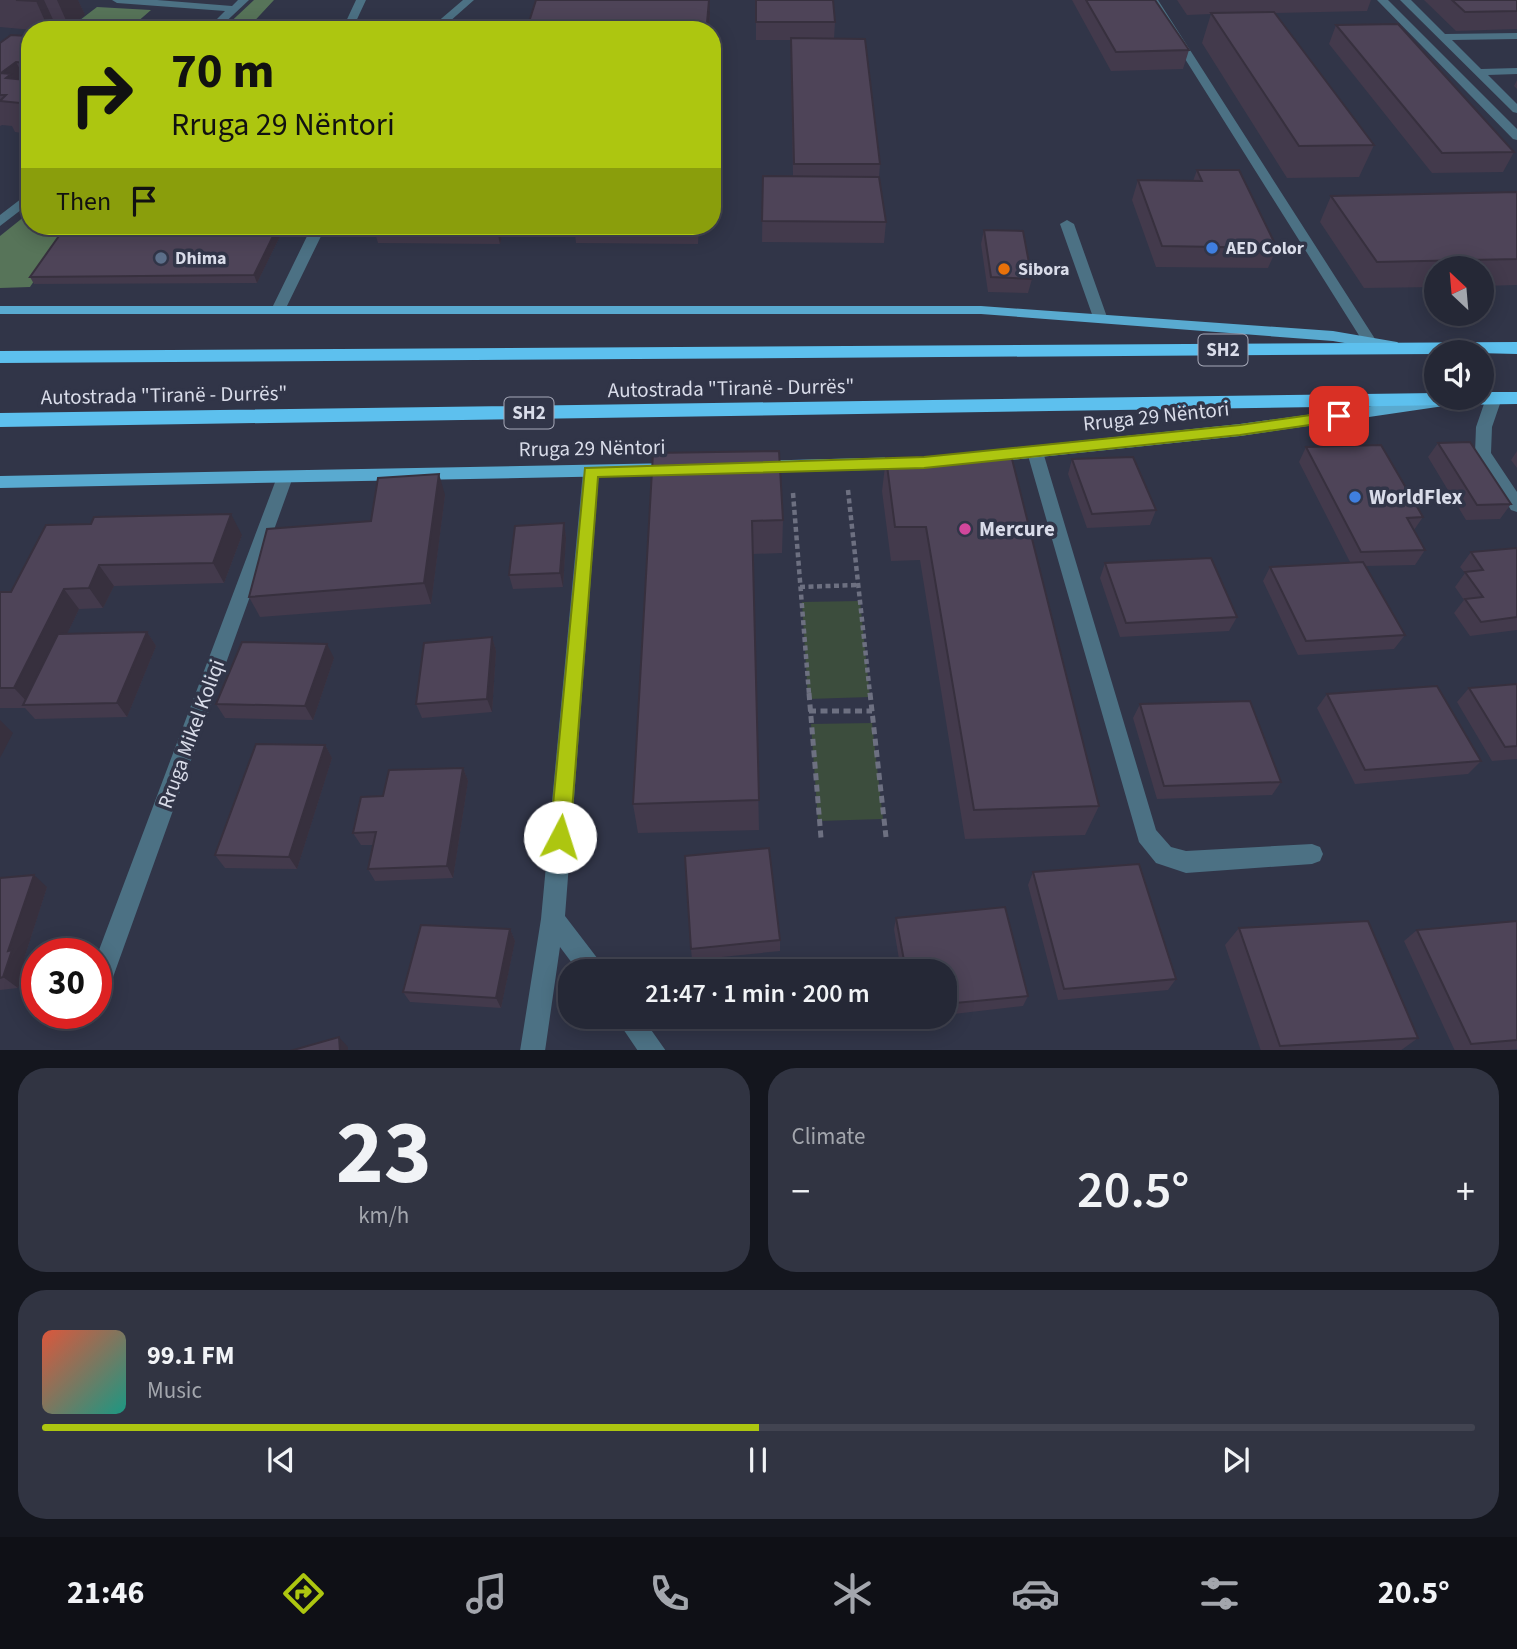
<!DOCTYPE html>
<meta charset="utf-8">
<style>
:root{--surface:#252836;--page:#313442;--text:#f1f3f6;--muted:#a3a6ad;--line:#424451;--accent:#adc610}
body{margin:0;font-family:"Source Sans 3",sans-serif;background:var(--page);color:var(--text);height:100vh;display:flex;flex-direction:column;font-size:26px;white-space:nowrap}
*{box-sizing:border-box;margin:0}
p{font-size:23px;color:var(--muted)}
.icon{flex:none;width:38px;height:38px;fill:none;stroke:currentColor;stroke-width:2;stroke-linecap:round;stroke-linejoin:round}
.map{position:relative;height:1050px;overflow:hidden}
.panel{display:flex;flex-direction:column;gap:18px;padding:18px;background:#14161e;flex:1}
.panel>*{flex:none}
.guide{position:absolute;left:21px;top:21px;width:700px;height:214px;border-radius:28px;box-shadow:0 4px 18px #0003,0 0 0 2px var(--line);background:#adc610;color:#111;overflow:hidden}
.needle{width:46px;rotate:334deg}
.buttons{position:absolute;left:1424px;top:256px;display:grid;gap:14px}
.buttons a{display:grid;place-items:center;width:70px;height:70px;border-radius:50%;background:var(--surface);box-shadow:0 4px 18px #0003,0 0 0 2px var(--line);font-size:35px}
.speed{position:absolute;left:21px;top:938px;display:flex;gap:14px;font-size:35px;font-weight:700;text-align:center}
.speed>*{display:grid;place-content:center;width:91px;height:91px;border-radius:50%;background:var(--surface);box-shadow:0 4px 18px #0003,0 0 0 2px var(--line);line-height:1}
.speed .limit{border:10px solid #d22;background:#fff;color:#111}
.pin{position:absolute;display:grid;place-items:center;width:60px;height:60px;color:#fff;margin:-30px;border-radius:14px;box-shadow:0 4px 10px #0006}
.me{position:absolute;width:77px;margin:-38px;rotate:5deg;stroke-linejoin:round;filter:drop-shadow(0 0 5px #0008)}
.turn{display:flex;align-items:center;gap:24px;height:147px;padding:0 35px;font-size:32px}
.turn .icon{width:91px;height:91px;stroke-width:2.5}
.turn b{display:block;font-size:49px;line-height:60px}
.then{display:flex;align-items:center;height:66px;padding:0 35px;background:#0003;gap:14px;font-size:26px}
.big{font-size:52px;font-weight:600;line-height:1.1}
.panel .widget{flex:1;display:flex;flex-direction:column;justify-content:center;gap:10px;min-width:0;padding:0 24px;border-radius:28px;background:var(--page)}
.panel .dial{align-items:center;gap:0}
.dial b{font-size:91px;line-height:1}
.song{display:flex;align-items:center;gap:21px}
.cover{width:84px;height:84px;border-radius:10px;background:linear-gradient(135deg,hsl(10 70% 55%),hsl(170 70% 35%))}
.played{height:7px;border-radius:4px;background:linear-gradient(90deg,var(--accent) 50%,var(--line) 50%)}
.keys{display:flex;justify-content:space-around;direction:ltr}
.heat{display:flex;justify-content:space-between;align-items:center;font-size:38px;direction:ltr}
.panel .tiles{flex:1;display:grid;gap:18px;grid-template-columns:1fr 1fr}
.widget:last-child{grid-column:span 2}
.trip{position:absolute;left:558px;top:959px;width:399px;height:70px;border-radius:28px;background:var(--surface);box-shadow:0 4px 18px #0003,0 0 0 2px var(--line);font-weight:600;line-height:70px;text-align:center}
.tab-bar{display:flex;height:112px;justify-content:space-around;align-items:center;background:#0f1016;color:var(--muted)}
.tab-bar .icon{width:49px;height:49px}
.tab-bar .active{color:var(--accent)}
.tab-bar b{font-size:32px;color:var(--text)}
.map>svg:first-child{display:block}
.green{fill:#3c4d3d}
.forest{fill:#577459}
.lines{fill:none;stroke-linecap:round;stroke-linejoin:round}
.path-far1{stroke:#6d7081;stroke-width:4.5;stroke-dasharray:5 3.5;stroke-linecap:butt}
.path{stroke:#6d7081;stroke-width:5;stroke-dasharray:7 4.5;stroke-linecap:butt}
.minor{fill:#4c7184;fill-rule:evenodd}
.major{fill:#59aad0;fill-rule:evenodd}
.highway{fill:#5dc0ee;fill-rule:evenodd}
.wall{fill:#433a4c}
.shaded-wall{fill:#37303e}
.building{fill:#4e4458;stroke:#37303e;stroke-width:2}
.route{fill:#adc610;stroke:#70810a;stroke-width:2}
.shop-dot{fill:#3f7fe0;stroke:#313548;stroke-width:2.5}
.service-dot{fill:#5c6f8a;stroke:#313548;stroke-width:2.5}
.food-dot{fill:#e8710a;stroke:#313548;stroke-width:2.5}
.hotel-dot{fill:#d1479c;stroke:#313548;stroke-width:2.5}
.labels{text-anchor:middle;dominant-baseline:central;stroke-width:7;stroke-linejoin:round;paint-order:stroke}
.far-poi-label{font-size:18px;font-weight:bold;fill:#d9dce9;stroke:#313548;text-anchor:start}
.shield{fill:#313548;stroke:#a7aab9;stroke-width:2}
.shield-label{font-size:19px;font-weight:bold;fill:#d9dce9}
.street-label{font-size:21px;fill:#d9dce9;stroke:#313548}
.poi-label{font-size:21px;font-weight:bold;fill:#d9dce9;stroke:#313548;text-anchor:start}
</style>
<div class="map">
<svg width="1517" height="1051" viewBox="0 0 1517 1051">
<rect width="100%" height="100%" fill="#313548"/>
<!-- green -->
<path class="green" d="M 860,601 L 870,697 L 808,699 L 802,602 Z
M 872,723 L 883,819 L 818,821 L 811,724 Z"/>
<!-- forest -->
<path class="forest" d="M 254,0 L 274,0 L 246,30 L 222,30 Z
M 97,7 L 151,10 L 128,30 L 67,30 Z
M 30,212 L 30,226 L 71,226 L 30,287 L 0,288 L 0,236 Z"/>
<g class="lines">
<!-- path-far1 -->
<path class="path-far1" d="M 848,490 L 870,694
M 793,493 L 809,694
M 800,587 L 858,585"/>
<!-- path -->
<path class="path" d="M 809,693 L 821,838
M 870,693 L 886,837
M 809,711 L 872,711"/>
<!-- minor -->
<path class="minor" d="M 112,0 L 157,0 L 232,6 L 238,0 L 249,0 L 217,30 L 206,30 L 225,11 L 117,3 Z
M 356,0 L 366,0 L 352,30 L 342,30 Z
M 463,0 L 474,0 L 440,30 L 428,30 Z
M 1148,0 L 1158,0 L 1377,342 L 1375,345 L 1365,345 Z
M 1377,0 L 1388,0 L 1517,129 L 1517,140 L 1513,139 Z
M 1400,0 L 1411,0 L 1445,34 L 1517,33 L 1517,39 L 1452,40 L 1481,69 L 1517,68 L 1517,74 L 1488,75 L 1517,104 L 1517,113 L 1513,112 Z
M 30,192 L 30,203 L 0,226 L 0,215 Z
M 1067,220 L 1074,224 L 1107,317 L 1105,320 L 1100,322 L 1093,317 L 1060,224 Z
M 312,226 L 326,226 L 286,308 L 279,312 L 274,311 L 272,308 Z
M 1494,393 L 1502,398 L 1492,427 L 1491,453 L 1517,492 L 1517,512 L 1511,510 L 1475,453 L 1476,427 L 1486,398 Z
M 1035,446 L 1043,452 L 1156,830 L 1171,847 L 1186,851 L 1312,844 L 1320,847 L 1323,854 L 1320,861 L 1312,864 L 1186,873 L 1156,863 L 1139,842 L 1027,452 Z
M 591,465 L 599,471 L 565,916 L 601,963 L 605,971 L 578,971 L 560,947 L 545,1051 L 520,1051 L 541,919 L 583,471 Z
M 285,471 L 293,477 L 108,991 L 105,1000 L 96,1003 L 96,958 L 277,477 Z
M 615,1017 L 642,1017 L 666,1051 L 638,1051 Z"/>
<!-- major -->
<path class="major" d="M 0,306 L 981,306 L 1333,331 L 1397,342 L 1404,347 L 1397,352 L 1333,341 L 981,314 L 0,314 Z
M 1437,397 L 1444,398 L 1446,402 L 1444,406 L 1240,436 L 973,464 L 965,458 L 973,452 L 1240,424 Z
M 906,457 L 914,463 L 906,469 L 756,473 L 748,467 L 756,461 Z
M 675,463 L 683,469 L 675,475 L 0,488 L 0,476 Z"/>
<!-- highway -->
<path class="highway" d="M 1517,342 L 1517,354 L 1437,352 L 1437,354 L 0,363 L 0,351 Z
M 1482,392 L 1517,392 L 1517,404 L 0,427 L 0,413 L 1437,393 L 1437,397 L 1482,397 Z"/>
</g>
<!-- wall -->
<path class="wall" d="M 0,0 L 78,0 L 85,15 L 69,27 L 56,26 L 51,30 L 33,30 L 0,27 Z
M 756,0 L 835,22 L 834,39 L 880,164 L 879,177 L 886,222 L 884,243 L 762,242 L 763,176 L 793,176 L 791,69 L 791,40 L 756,40 Z
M 1072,0 L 1155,0 L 1189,50 L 1183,69 L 1111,71 Z
M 1177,0 L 1371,0 L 1367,11 L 1275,13 L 1374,145 L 1359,177 L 1287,178 L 1202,43 L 1211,14 L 1187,15 Z
M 1424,0 L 1517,0 L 1517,29 L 1456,31 Z
M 710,14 L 709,30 L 530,30 L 529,22 Z
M 1336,25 L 1514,152 L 1503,172 L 1432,173 L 1329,44 Z
M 30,35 L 30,134 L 15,132 L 12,126 L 2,125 L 0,126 L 0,43 Z
M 1517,80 L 1517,89 L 1514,86 Z
M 1197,170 L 1277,248 L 1268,268 L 1156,267 L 1132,200 L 1138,180 L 1193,181 Z
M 1517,192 L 1517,285 L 1482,286 L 1482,268 L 1437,268 L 1437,287 L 1364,288 L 1320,222 L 1331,196 Z
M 154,226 L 279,226 L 282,232 L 257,283 L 34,284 L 30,277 Z
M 373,226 L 504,226 L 500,244 L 378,243 Z
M 574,226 L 699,226 L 698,244 L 576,243 Z
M 984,230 L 1032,279 L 1028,293 L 988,292 L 981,244 Z
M 1438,443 L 1511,504 L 1500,519 L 1466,520 L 1428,457 Z
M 1306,447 L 1423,517 L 1414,530 L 1425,550 L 1415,565 L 1366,566 L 1405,635 L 1394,649 L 1298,655 L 1263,581 L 1270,567 L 1350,562 L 1299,462 Z
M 1517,451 L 1517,468 L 1511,460 Z
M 653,453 L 783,520 L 782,553 L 753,554 L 759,830 L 638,833 L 633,804 Z
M 886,458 L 1099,806 L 1085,835 L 965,839 L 920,560 L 891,561 L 882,491 Z
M 1072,459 L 1156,510 L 1150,525 L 1087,528 L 1068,474 Z
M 445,495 L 431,604 L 260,617 L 249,597 L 371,521 Z
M 564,523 L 566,538 L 563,587 L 513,589 L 509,575 Z
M 46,525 L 242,535 L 224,583 L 114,586 L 103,608 L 79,609 L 67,634 L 147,632 L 156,646 L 127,717 L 35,719 L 25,708 L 0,708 L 0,592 L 11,592 Z
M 1517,548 L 1517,630 L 1470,636 L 1454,613 L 1464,600 L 1455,587 L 1465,573 L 1460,567 L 1471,552 Z
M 1105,563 L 1237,617 L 1229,631 L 1120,637 L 1100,578 Z
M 492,637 L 496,651 L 492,712 L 422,718 L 416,704 Z
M 334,658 L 313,720 L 225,718 L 216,704 Z
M 1517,684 L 1517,759 L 1492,761 L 1457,702 L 1469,688 Z
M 1327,694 L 1481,761 L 1468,774 L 1355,784 L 1317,708 Z
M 1140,704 L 1281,782 L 1272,795 L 1157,799 L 1133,718 Z
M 325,745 L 332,758 L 297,869 L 225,868 L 215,855 Z
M 463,768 L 468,781 L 453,878 L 375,881 L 368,869 L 373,845 L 361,845 L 353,833 L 383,796 Z
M 1033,872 L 1176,979 L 1168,990 L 1058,1000 L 1028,885 Z
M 0,878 L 47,887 L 24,959 L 27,962 L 18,988 L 0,990 Z
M 896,918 L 1028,996 L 1023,1006 L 945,1015 L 945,971 L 901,971 L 894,929 Z
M 1517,921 L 1517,1049 L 1498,1051 L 1455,1051 L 1404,941 L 1417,930 Z
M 1239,928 L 1418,1038 L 1400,1051 L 1261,1051 L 1225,945 Z
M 510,929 L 515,941 L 501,1008 L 410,1002 L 403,992 Z
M 780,940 L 780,951 L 692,960 L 691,949 Z"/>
<!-- shaded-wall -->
<path class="shaded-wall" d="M 38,0 L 44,0 L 56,26 L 51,30 L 49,30 L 36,1 Z
M 57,0 L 78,0 L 85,15 L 69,27 Z
M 709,0 L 710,14 L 709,30 L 707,30 Z
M 16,62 L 30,88 L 26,103 L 1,73 Z
M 278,226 L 282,232 L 257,283 L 254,275 Z
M 496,226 L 504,226 L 500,244 Z
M 439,474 L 445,495 L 431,604 L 424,583 Z
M 231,514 L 242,535 L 224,583 L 213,563 Z
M 564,523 L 566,538 L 563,587 L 560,573 Z
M 99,565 L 114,586 L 103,608 L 89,588 Z
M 64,589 L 79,609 L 33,705 L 30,705 L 14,688 Z
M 147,632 L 156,646 L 127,717 L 117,703 Z
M 492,637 L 496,651 L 492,712 L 487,699 Z
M 327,644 L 334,658 L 313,720 L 305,706 Z
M 0,720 L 13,733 L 0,758 Z
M 325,745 L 332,758 L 297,869 L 289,857 Z
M 463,768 L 468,781 L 453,878 L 447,866 Z
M 34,875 L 47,887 L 24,959 L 27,962 L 18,988 L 3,977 L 8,951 Z
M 510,929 L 515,941 L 501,1008 L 496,998 Z
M 339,1037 L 348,1047 L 348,1051 L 340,1051 Z"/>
<!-- building -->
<path class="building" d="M 16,0 L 38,0 L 36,1 Z
M 536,0 L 709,0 L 707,23 L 529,22 Z
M 756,0 L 833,0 L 835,22 L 756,22 Z
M 1086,0 L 1155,0 L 1189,50 L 1116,52 Z
M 1452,0 L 1517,0 L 1517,11 L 1465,12 Z
M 1274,12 L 1374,145 L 1299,146 L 1211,13 Z
M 1398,24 L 1514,152 L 1442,153 L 1336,25 Z
M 11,35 L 28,36 L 30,35 L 30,60 L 27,63 L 16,62 L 1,73 L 11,74 L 6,78 L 26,80 L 30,77 L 30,104 L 0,101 L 6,95 L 0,95 L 0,43 Z
M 791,38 L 865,39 L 880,164 L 794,164 Z
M 1197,170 L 1239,170 L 1277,248 L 1162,246 L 1138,180 L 1202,181 Z
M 763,176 L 879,177 L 886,222 L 762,221 Z
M 1517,192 L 1517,259 L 1377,262 L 1331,196 Z
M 66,226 L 278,226 L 254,275 L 30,277 Z
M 984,230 L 1023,231 L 1032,279 L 991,277 Z
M 1470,442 L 1511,504 L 1477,505 L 1438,443 Z
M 1381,445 L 1423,517 L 1407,518 L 1425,550 L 1361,552 L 1306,447 Z
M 779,451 L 783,520 L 752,521 L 759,800 L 633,804 L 653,453 Z
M 1011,455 L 1099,806 L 974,810 L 926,527 L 895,527 L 886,458 Z
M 1133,457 L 1156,510 L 1092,514 L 1072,459 Z
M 439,474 L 424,583 L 249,597 L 267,529 L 371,521 L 378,478 Z
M 231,514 L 213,563 L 99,565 L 89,588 L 64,589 L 14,688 L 0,688 L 0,592 L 11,592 L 46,525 L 91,524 L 94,517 Z
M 564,523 L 560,573 L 509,575 L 515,526 Z
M 1517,548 L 1517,617 L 1481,622 L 1465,599 L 1483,597 L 1465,572 L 1483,570 L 1471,552 Z
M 1211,558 L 1237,617 L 1126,623 L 1105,563 Z
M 1363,562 L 1405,635 L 1306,641 L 1270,567 Z
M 147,632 L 117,703 L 23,705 L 58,634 Z
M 492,637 L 487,699 L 416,704 L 424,643 Z
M 242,642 L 327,644 L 305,706 L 216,704 Z
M 1517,684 L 1517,746 L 1505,747 L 1469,688 Z
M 1437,686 L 1481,761 L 1365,770 L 1327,694 Z
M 1250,701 L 1281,782 L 1164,786 L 1140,704 Z
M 256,744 L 325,745 L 289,857 L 215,855 Z
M 463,768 L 447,866 L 368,869 L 376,832 L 353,833 L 361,797 L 383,796 L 389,770 Z
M 769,848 L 780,940 L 691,949 L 685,856 Z
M 1139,864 L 1176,979 L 1064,989 L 1033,872 Z
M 34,875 L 8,951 L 12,950 L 3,977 L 0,978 L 0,878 Z
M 1005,907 L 1028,996 L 945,1004 L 945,971 L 906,971 L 896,918 Z
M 1368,921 L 1418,1038 L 1280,1046 L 1239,928 Z
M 1517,921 L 1517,1040 L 1471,1044 L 1417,930 Z
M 421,925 L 510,929 L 496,998 L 403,992 Z
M 339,1037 L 340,1051 L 290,1051 Z"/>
<!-- route -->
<path class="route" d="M 1339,411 L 1344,413 L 1347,416 L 1344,420 L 1240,435 L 924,468 L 598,477 L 570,837 L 567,843 L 560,846 L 553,843 L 550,837 L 585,468 L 924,457 L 1240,425 Z"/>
<!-- markers -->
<g class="shop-dot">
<circle cx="1212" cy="248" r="7"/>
<circle cx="1355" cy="497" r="7"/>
</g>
<circle class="service-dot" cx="161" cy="258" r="7"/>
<circle class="food-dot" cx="1004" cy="269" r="7"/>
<circle class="hotel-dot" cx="965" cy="529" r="7"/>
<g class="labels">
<!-- far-poi labels -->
<g class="far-poi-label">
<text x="1226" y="248">AED Color</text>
<text x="175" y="258">Dhima</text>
<text x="1018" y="269">Sibora</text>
</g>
<!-- shield labels -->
<g class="shield">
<rect x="1198.5" y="334.5" width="49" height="31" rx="5"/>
<rect x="504.5" y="397.5" width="49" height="31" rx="5"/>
</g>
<g class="shield-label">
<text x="1223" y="350">SH2</text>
<text x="529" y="413">SH2</text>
</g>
<!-- street labels -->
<g class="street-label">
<text transform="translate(731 388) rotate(-1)">Autostrada "Tiranë - Durrës"</text>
<text transform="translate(164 395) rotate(-1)">Autostrada "Tiranë - Durrës"</text>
<text transform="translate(1156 416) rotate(-6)">Rruga 29 Nëntori</text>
<text transform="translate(592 448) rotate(-1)">Rruga 29 Nëntori</text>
<text transform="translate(191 734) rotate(-70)">Rruga Mikel Koliqi</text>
</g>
<!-- poi labels -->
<g class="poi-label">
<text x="1369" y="497">WorldFlex</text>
<text x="979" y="529">Mercure</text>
</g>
</g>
</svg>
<div class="buttons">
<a><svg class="needle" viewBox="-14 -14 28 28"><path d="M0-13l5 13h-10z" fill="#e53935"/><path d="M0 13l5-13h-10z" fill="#a3a6ad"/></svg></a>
<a><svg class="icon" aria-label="sound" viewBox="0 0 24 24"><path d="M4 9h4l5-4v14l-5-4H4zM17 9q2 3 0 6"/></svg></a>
</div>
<div class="speed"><div class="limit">30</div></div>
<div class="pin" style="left:1339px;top:416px;background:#d93025"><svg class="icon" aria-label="arrive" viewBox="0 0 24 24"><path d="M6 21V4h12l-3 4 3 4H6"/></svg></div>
<svg class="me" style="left:560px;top:837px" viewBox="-20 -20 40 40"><circle r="19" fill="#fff"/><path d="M0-13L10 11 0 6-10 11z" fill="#adc610"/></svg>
<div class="trip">21:47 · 1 min · 200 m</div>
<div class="guide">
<div class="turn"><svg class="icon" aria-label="right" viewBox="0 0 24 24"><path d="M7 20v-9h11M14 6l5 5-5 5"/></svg><div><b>70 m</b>Rruga 29 Nëntori</div></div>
<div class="then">Then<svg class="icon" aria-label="arrive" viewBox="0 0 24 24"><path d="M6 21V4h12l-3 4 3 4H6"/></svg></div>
</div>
</div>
<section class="panel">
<div class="tiles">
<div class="widget dial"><b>23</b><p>km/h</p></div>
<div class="widget"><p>Climate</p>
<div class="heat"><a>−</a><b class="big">20.5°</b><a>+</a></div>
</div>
<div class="widget">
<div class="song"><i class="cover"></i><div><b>99.1 FM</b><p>Music</p></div></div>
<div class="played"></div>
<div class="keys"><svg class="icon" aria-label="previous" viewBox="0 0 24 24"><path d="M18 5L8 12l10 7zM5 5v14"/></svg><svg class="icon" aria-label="pause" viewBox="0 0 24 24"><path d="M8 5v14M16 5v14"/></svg><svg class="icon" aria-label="next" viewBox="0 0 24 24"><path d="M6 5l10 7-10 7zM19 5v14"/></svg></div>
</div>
</div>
</section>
<nav class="tab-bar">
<b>21:46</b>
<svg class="icon active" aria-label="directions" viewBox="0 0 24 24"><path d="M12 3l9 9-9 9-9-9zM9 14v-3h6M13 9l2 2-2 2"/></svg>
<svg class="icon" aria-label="music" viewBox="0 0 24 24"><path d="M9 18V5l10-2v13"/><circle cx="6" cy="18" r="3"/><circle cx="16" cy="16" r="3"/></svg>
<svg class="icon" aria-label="phone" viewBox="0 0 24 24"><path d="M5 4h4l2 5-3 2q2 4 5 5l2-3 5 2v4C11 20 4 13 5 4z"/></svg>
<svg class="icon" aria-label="climate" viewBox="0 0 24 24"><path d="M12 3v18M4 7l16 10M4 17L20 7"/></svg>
<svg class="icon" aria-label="car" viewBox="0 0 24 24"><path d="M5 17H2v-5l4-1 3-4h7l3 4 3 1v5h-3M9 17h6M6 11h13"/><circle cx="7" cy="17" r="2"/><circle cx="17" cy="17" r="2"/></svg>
<svg class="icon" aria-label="filters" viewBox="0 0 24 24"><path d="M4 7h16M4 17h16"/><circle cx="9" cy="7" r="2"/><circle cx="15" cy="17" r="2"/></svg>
<b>20.5°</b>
</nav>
